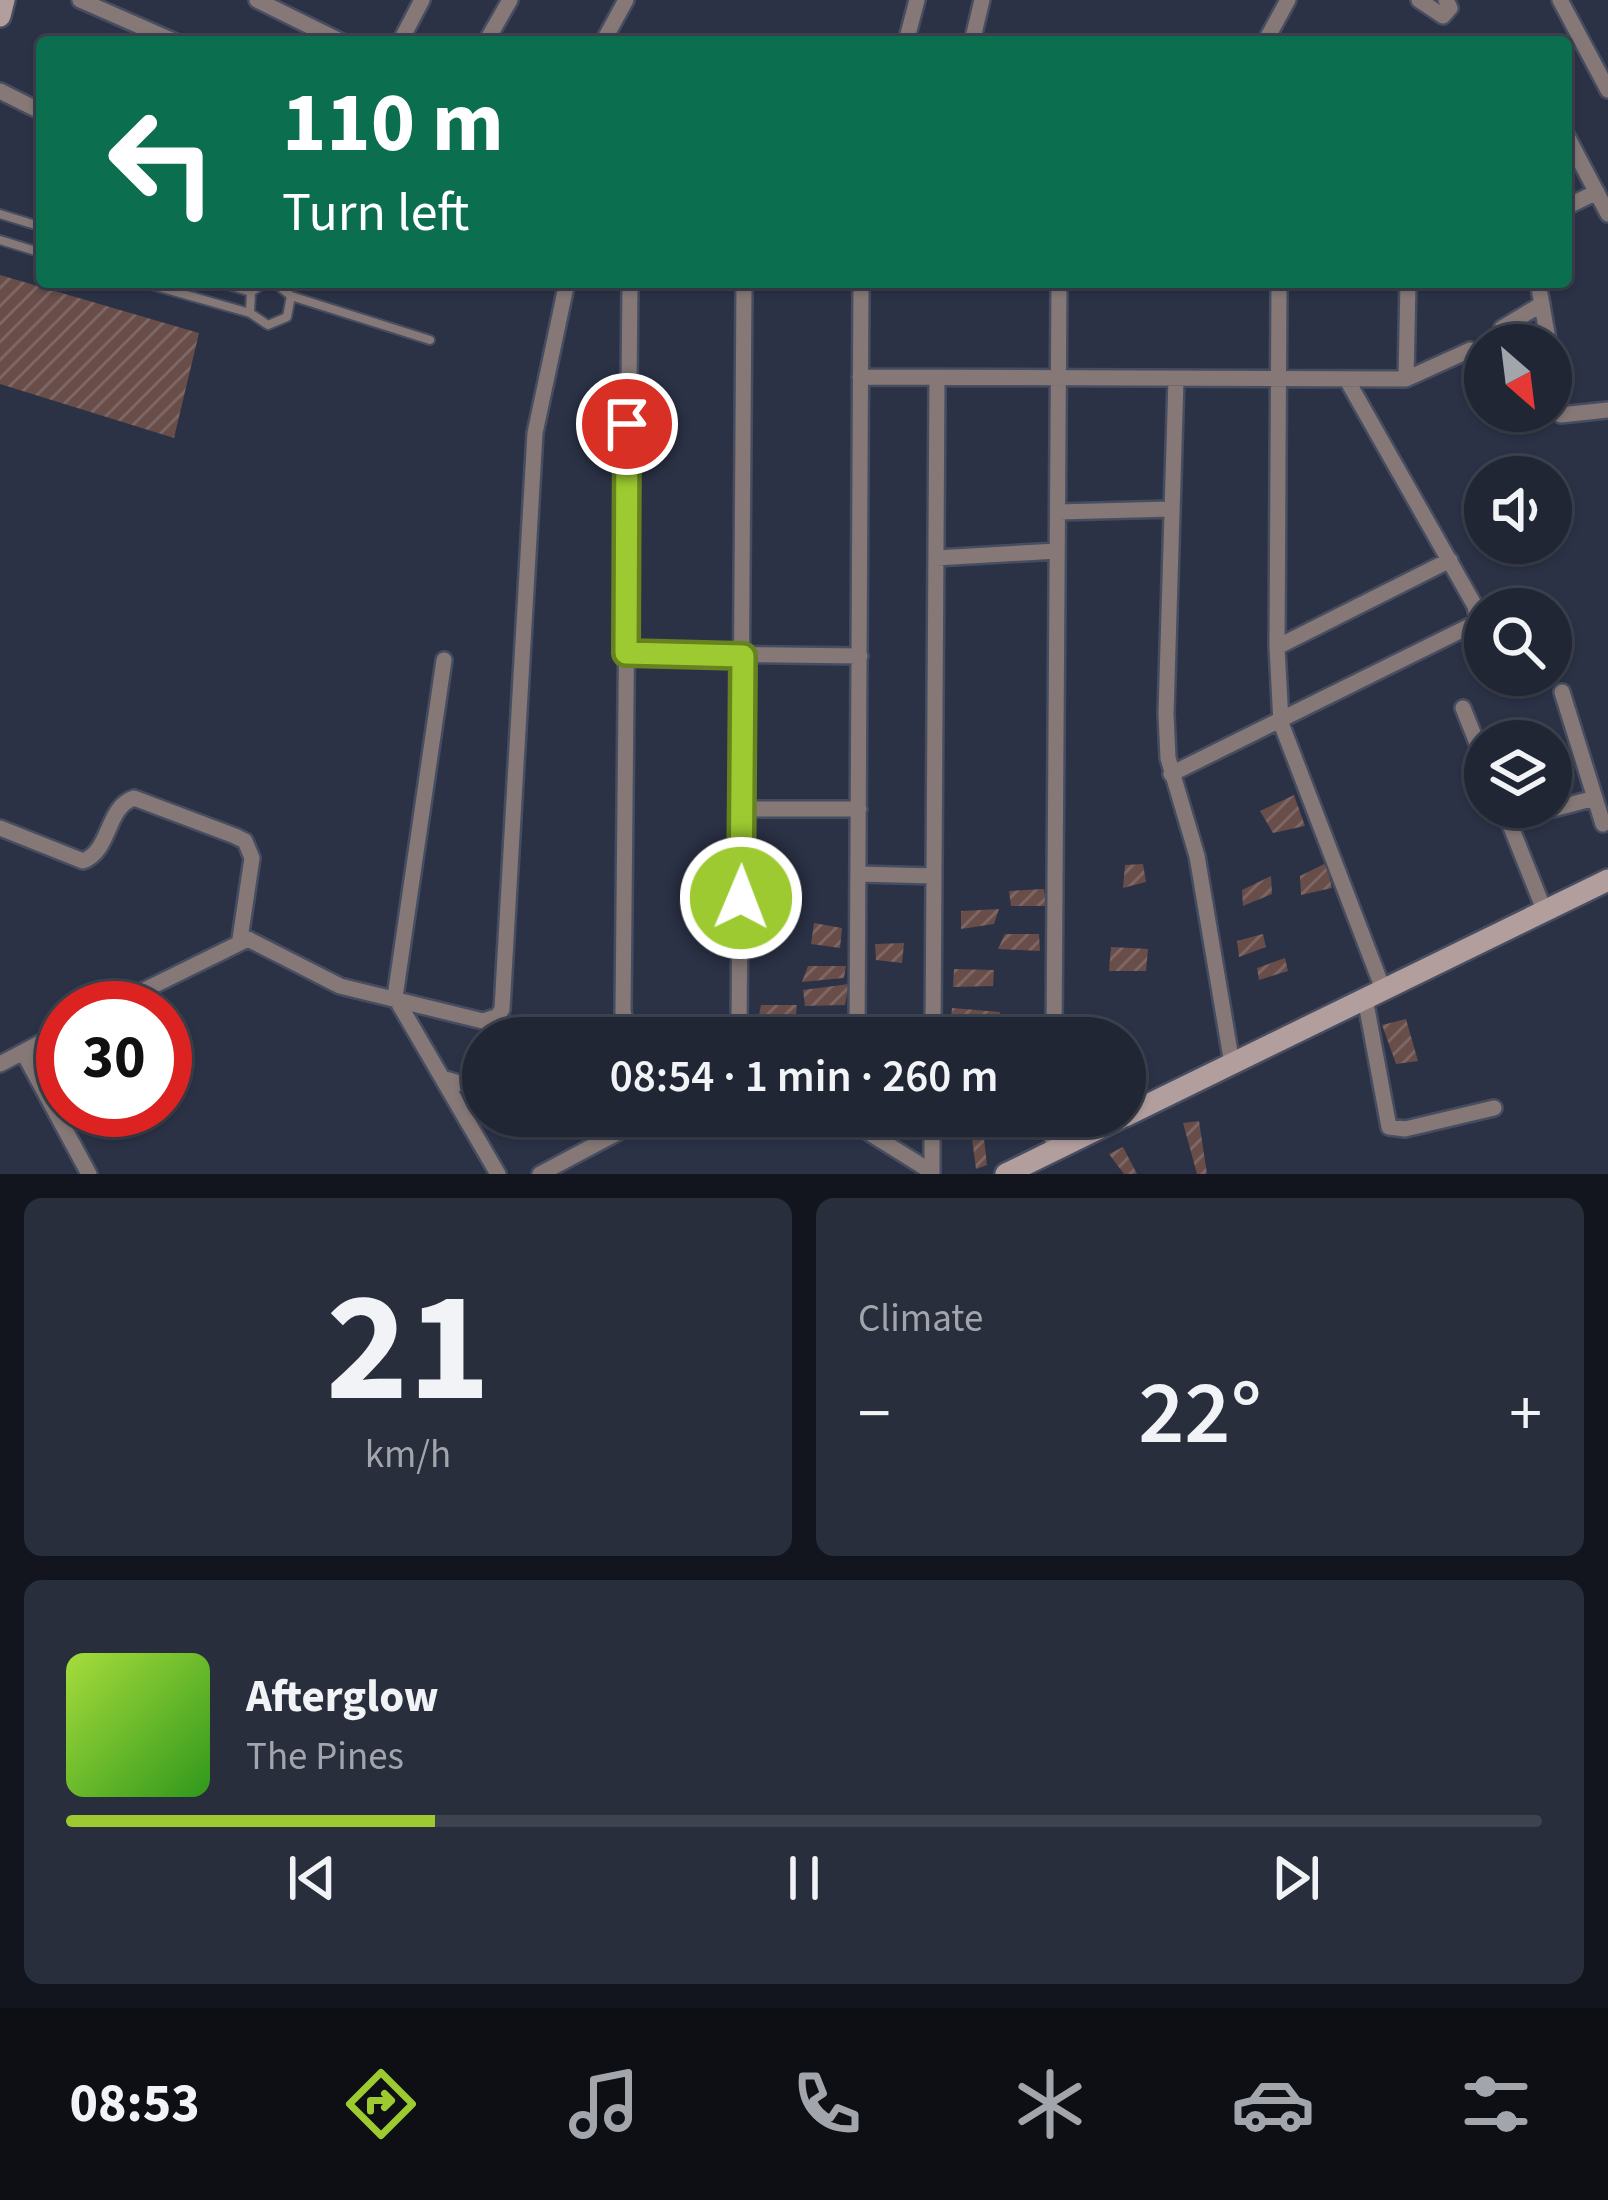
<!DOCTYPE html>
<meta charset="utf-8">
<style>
:root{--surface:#202634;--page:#282e3c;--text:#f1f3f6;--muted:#a2a5ac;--line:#3d434f;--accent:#9dca30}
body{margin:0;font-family:"Source Sans 3",sans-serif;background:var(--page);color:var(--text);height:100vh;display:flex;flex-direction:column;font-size:45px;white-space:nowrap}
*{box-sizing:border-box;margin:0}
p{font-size:39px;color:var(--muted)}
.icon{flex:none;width:66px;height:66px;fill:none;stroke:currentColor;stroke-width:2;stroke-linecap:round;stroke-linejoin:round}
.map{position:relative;height:1174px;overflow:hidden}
.sheet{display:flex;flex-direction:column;gap:24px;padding:24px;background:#12151d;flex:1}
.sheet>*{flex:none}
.banner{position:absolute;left:36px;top:36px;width:1536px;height:252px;border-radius:12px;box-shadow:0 3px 9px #0004,0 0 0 3px var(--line);background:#0b6e4f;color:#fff;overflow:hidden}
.needle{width:78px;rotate:152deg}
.buttons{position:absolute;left:1464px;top:324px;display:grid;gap:24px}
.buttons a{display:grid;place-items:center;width:108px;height:108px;border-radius:50%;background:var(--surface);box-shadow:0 3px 9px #0004,0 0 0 3px var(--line);font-size:60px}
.speed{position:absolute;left:36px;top:981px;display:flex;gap:24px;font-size:60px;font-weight:700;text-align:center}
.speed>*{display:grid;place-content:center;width:156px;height:156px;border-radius:50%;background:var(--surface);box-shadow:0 3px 9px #0004,0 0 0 3px var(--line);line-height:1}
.speed .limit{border:18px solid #d22;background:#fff;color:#111}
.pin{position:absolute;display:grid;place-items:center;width:102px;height:102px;color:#fff;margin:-51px;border:6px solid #fff;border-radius:50%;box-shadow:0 3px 12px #0007}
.me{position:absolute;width:132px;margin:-66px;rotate:1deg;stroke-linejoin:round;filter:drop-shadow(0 0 9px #0008)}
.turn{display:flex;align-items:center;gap:42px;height:252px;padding:0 48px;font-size:54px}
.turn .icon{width:156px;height:156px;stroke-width:2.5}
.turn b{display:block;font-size:84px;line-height:102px}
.big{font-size:90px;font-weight:600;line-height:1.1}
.sheet .widget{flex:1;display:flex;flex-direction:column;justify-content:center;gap:18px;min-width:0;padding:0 42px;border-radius:18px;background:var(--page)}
.sheet .dial{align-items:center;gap:0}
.dial b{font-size:156px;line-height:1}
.song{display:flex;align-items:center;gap:36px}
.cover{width:144px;height:144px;border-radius:18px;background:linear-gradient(135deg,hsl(80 70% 55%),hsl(110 70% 35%))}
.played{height:12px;border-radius:6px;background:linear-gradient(90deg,var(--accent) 25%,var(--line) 25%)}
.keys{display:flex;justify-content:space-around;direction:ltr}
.heat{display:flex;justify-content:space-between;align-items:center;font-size:66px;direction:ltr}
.sheet .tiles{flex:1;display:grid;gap:24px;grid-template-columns:1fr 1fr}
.widget:last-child{grid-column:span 2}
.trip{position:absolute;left:462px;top:1017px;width:684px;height:120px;border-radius:60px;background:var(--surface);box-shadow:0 3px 9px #0004,0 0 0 3px var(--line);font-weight:600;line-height:120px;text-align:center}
.dock{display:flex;height:192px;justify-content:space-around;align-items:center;background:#0d0f15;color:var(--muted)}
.dock .icon{width:84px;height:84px}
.dock .active{color:var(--accent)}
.dock b{font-size:54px;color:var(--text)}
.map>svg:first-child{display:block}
.building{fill:url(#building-hatch)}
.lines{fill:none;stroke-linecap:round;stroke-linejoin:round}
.lane-casing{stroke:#474d60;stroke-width:12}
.street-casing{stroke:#474d60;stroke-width:20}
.secondary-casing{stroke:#474d60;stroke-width:26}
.lane{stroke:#857877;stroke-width:8}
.street{stroke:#857877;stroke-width:15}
.secondary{stroke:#b39e9e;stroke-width:21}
.route-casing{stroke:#66831f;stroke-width:30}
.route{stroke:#9dca30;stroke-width:21}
</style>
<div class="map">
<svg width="1608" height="1174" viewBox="0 0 1608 1174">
<defs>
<pattern id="building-hatch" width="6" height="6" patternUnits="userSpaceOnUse" patternTransform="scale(3)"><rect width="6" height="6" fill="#684d49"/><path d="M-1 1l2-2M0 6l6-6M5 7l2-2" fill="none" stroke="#7d6663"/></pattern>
</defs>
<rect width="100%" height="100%" fill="#2b3246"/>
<!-- building -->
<path class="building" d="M 0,275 L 199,333 L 174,438 L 0,384 Z
M 1294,795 L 1305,826 L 1273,833 L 1260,811 Z
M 1326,863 L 1332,888 L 1301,895 L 1300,876 Z
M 1143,864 L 1146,882 L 1123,888 L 1125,865 Z
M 1271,876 L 1272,894 L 1243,906 L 1242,890 Z
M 1044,889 L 1047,906 L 1011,906 L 1009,891 Z
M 999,909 L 994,924 L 961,929 L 961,911 Z
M 814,923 L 842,928 L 840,948 L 811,944 Z
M 1005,934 L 1039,934 L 1040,951 L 998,949 Z
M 1263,934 L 1266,947 L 1239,957 L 1237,941 Z
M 904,943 L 902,963 L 876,960 L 875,944 Z
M 1111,947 L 1148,949 L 1146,971 L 1109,971 Z
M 1285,958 L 1288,971 L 1259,980 L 1257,968 Z
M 808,966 L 846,966 L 844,978 L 802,982 Z
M 954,969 L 994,970 L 993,986 L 953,987 Z
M 849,984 L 845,1005 L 805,1006 L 803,990 Z
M 761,1005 L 797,1005 L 795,1024 L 757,1025 Z
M 952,1008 L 1000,1012 L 999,1027 L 950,1028 Z
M 1406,1019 L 1418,1061 L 1396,1064 L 1382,1025 Z
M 1199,1121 L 1207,1174 L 1197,1174 L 1183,1123 Z
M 983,1129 L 987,1165 L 976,1169 L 971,1131 Z
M 1123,1147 L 1137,1174 L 1124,1174 L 1109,1154 Z"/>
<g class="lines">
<defs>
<path id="lane" d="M 0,214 L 42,227
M 0,240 L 42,253
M 141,282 L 250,313 L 268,325 L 287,317 L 291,296
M 218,282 L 251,292
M 274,282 L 291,296 L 430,340
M 250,312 L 251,292 L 266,282"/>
<path id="street" d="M 80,0 L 176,42
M 257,0 L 342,42
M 1419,0 L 1443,16 L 1450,8 L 1446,0
M 1560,0 L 1608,90
M 400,42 L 422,0
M 486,42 L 510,0
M 603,42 L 626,0
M 906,42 L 917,0
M 972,42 L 982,0
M 1265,42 L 1288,0
M 0,91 L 42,112
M 1566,134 L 1608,214
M 1566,207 L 1597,192
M 630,282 L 623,1012 L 626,1023 L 641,1034 L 858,1031
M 1279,282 L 1277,647 L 1281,723 L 1383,989
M 1538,282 L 1549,345
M 1502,328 L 1542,304
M 1551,358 L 1561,415 L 1608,410
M 860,377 L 1406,379 L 1408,282
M 1176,379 L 1166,714 L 1168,758 L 1197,856 L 1232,1064
M 1406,379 L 1470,350
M 1058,512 L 1171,509
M 936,558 L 1057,551
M 1277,647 L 1450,560
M 627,653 L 860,656
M 444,660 L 395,997 L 498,1174
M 1562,692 L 1603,824
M 1463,708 L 1485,763
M 1171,774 L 1478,622 L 1475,606 L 1347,380
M 1503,807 L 1545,912
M 743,809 L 859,809
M 1508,821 L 1595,798
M 0,828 L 83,861 C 111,851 106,807 134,798 L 235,836 L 245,841 L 252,858 L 240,939
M 859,874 L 933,876
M 1365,998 L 1389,1127 L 1405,1129 L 1494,1108
M 108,1008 L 248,939 L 340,986 L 483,1021 L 498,1016 L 502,1009 L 535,433 L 567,282
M 739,1033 L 744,282
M 857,1038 L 861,282
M 933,1038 L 937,378
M 1054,1038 L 1059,282
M 23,1052 L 89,1174
M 0,1064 L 63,1031
M 442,1078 L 483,1090
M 568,1116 L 620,1131
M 856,1116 L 866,1131 L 932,1172
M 1053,1151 L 1053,1116
M 540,1174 L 649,1116
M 932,1174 L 932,1116"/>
<path id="secondary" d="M 0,16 L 4,0
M 1125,1116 L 1608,880
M 1006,1174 L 1124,1116"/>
</defs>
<!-- lane casing -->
<use href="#lane" class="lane-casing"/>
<!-- street casing -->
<use href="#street" class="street-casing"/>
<!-- secondary casing -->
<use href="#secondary" class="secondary-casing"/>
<!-- lane -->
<use href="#lane" class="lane"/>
<!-- street -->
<use href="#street" class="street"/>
<!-- secondary -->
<use href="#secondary" class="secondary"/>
</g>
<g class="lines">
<defs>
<path id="route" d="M 627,424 L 626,653 L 743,656 L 741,898"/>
</defs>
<!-- route casing -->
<use href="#route" class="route-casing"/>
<!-- route -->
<use href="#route" class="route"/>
</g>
</svg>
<div class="buttons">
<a><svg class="needle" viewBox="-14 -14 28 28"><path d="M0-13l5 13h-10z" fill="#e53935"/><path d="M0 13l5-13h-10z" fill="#a2a5ac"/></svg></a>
<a><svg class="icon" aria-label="sound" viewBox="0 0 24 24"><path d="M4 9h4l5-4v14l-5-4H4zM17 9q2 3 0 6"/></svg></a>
<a><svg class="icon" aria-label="search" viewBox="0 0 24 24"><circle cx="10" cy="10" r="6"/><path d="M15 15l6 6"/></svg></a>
<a><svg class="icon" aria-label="layers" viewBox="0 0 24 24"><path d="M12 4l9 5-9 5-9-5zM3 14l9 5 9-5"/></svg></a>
</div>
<div class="speed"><div class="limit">30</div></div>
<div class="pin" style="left:627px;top:424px;background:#d93025"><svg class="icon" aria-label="arrive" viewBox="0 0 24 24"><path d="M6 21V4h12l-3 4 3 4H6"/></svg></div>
<svg class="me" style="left:741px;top:898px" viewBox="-20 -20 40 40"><circle r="17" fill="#9dca30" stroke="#fff" stroke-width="3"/><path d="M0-11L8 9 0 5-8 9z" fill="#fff"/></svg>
<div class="trip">08:54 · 1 min · 260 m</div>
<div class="banner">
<div class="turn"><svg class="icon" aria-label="left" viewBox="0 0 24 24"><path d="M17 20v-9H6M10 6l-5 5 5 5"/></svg><div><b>110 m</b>Turn left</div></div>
</div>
</div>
<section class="sheet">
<div class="tiles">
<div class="widget dial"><b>21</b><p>km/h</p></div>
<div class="widget"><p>Climate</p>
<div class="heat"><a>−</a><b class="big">22°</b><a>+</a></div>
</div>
<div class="widget">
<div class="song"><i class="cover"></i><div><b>Afterglow</b><p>The Pines</p></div></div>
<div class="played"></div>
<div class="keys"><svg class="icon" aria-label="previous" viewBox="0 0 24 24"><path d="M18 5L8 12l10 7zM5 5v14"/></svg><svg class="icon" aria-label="pause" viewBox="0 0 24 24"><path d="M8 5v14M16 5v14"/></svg><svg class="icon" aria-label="next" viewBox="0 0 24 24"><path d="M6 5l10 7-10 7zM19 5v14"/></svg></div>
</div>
</div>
</section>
<nav class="dock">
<b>08:53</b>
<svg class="icon active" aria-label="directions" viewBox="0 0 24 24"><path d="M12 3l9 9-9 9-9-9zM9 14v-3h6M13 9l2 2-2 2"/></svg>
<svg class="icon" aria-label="music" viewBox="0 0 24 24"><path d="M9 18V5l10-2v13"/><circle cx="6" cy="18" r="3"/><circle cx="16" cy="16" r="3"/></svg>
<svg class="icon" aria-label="phone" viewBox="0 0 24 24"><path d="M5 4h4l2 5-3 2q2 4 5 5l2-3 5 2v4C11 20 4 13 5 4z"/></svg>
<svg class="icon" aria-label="climate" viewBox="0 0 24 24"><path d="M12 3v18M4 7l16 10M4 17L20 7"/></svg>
<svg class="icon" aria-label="car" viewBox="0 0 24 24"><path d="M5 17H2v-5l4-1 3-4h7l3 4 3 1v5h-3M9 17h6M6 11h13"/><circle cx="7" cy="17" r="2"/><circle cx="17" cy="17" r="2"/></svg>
<svg class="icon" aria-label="filters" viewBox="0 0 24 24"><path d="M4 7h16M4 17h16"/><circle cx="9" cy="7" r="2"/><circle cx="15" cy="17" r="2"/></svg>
</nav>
